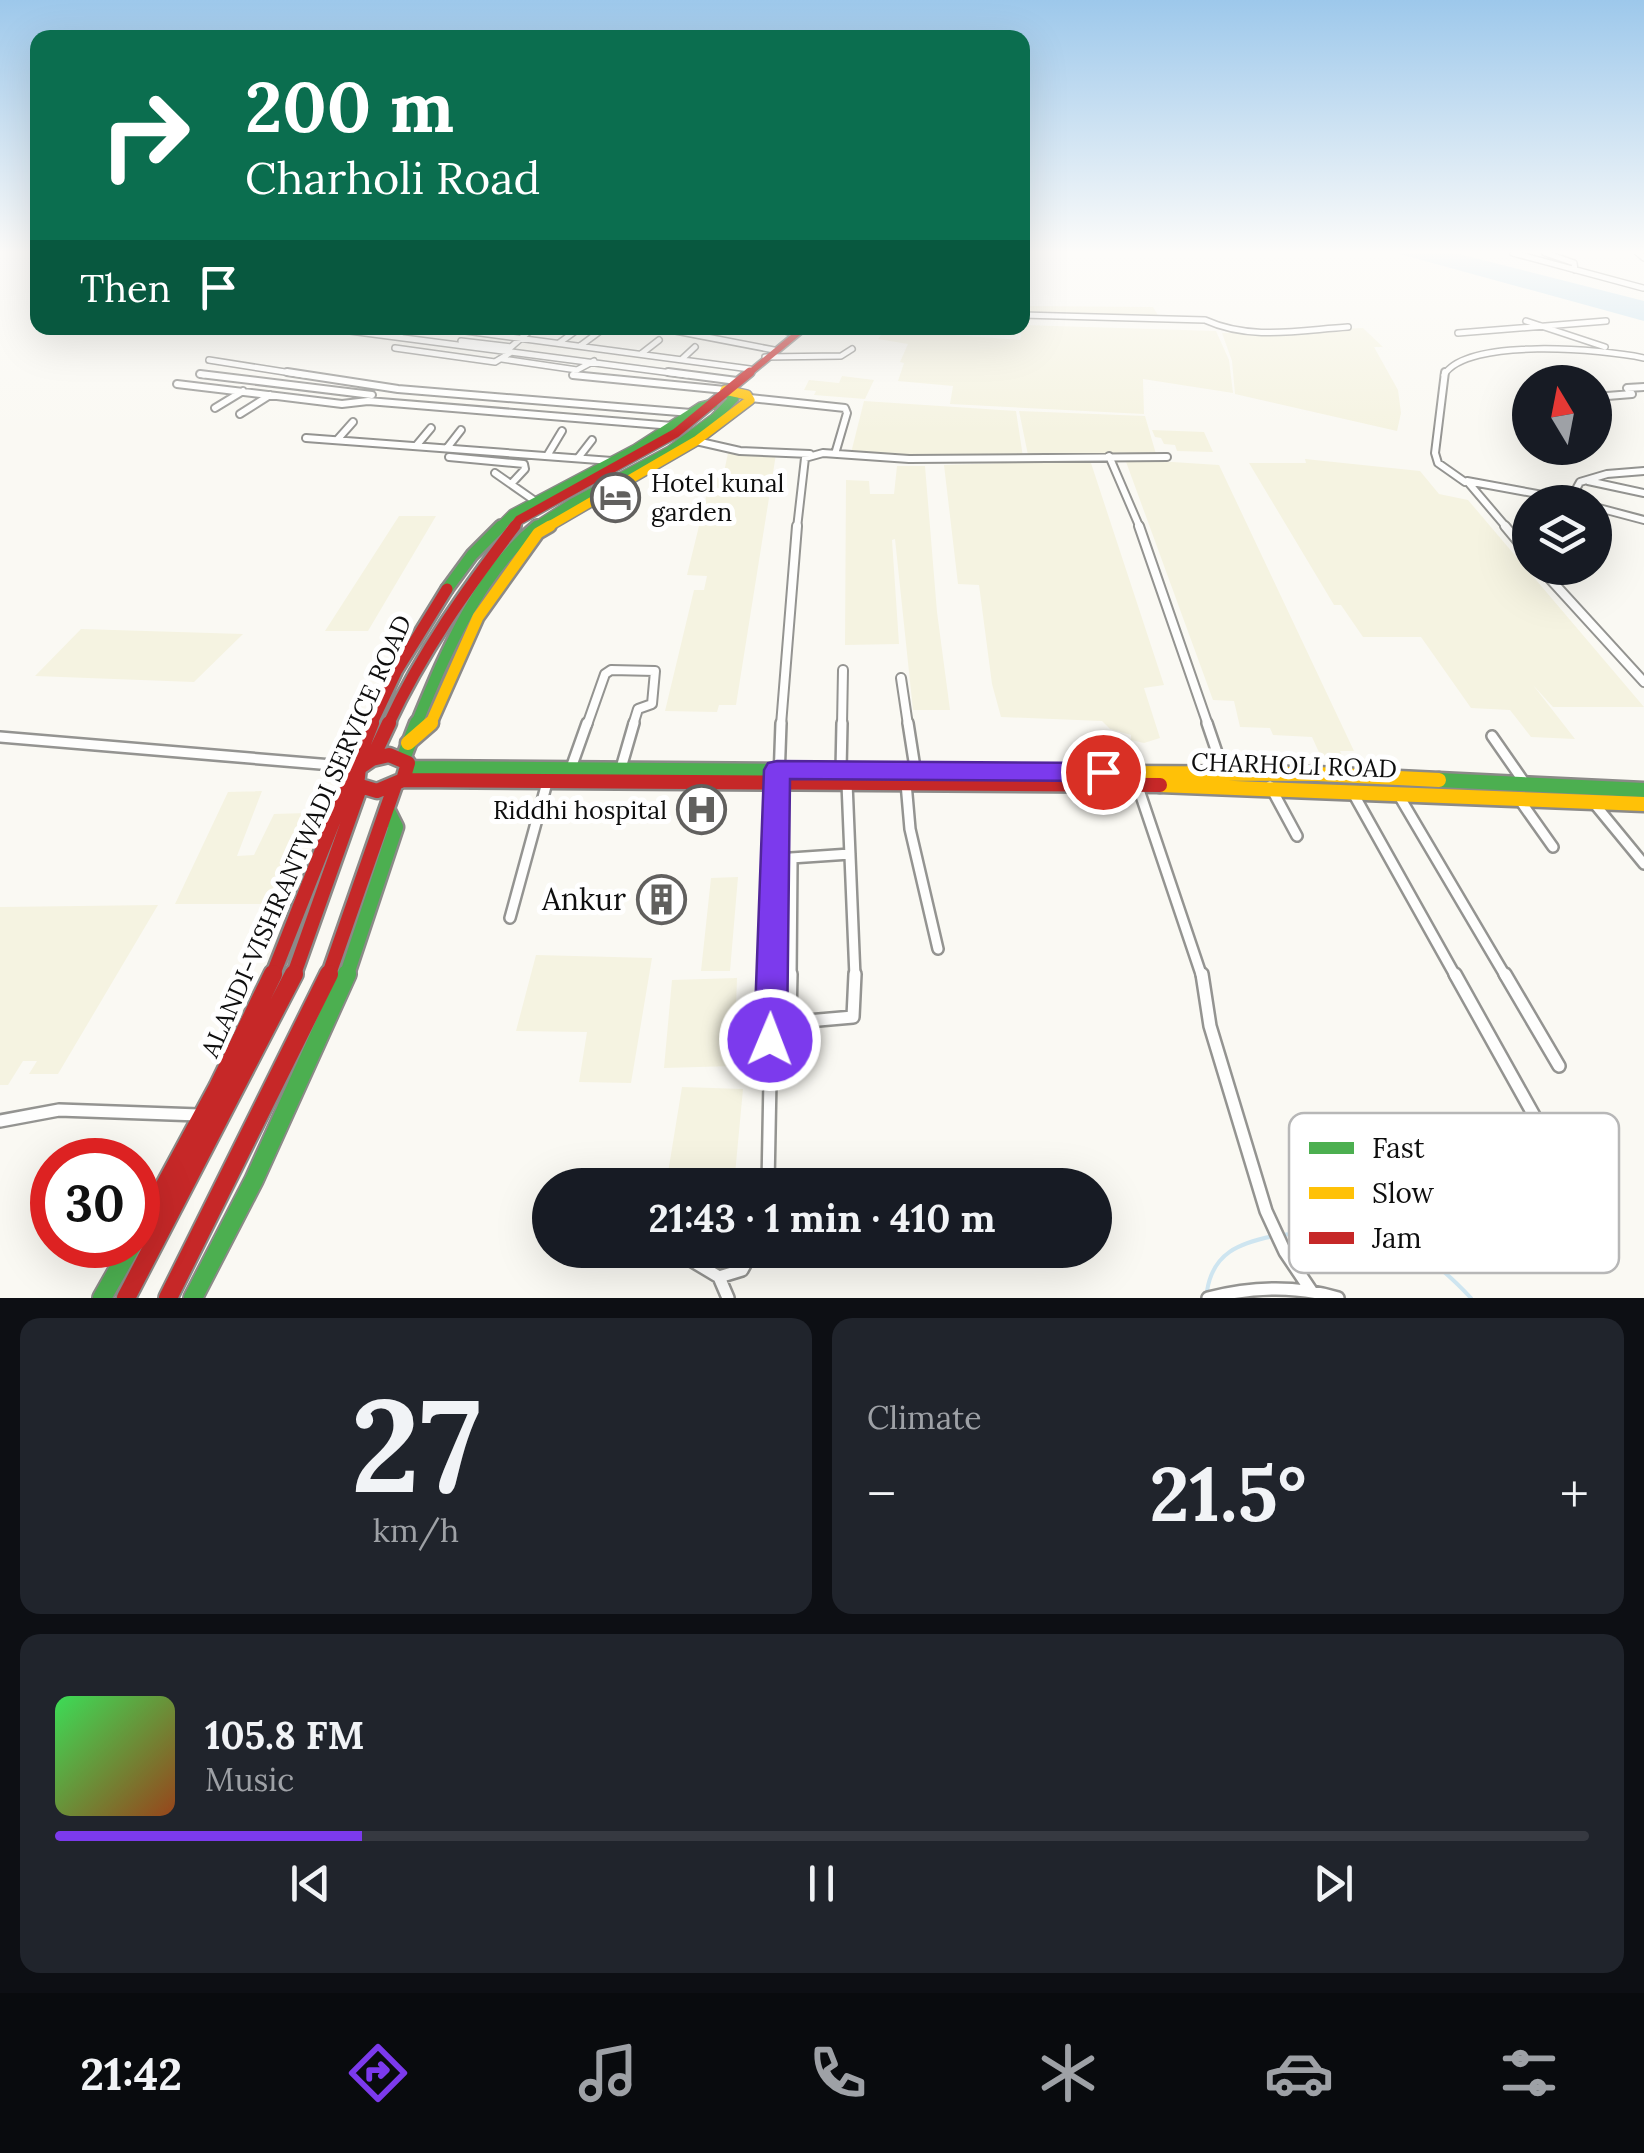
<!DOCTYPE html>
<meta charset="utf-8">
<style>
:root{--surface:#171b24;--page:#20242c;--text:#f1f3f6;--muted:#9ea1a6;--line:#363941;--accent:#7c3aed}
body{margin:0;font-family:Lora,serif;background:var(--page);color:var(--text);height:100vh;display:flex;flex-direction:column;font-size:38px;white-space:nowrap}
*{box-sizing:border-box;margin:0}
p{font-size:32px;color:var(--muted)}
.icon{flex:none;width:55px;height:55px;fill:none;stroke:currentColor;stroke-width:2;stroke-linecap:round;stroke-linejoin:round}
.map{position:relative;height:1298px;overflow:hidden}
.panel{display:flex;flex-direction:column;gap:20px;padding:20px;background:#0d0f14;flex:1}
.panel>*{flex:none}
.hud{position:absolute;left:30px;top:30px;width:1000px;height:305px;border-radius:20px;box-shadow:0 10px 40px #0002;background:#0b6e4f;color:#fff;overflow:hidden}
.needle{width:65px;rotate:350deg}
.tools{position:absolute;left:1512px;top:365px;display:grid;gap:20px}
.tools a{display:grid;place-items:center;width:100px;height:100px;border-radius:50%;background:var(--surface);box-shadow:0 10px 40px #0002;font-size:50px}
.speed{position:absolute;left:30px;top:1138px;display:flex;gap:20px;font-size:50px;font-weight:700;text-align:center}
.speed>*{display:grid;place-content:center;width:130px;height:130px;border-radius:50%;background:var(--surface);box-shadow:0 10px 40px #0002;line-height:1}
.speed .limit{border:15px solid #d22;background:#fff;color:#111}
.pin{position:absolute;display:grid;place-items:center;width:85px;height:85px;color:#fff;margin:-42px;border:5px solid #fff;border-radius:50%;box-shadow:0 2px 10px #0007}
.me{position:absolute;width:110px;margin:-55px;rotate:1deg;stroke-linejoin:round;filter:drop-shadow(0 0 8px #0008)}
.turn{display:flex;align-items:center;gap:35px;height:210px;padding:0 50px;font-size:45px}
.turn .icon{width:130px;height:130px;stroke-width:2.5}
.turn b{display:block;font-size:70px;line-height:85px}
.then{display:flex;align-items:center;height:95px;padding:0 50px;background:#0003;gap:20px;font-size:38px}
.big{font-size:75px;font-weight:700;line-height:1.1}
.panel .widget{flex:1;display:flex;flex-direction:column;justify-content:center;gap:15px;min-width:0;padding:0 35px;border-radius:20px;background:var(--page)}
.panel .dial{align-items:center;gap:0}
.dial b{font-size:130px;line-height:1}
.song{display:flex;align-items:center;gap:30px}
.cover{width:120px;height:120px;border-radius:15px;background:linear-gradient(135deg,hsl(130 70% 55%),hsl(20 70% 35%))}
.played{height:10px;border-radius:5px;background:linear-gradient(90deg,var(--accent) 20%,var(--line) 20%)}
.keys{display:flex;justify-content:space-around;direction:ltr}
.heat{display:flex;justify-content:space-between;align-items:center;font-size:55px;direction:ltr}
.panel .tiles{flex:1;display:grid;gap:20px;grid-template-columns:1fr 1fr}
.widget:last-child{grid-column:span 2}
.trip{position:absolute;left:532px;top:1168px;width:580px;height:100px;border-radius:50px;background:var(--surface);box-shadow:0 10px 40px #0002;font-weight:700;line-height:100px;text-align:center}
.menu{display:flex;height:160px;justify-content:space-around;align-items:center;background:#090b0e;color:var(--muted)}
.menu .icon{width:70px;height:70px}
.menu .on{color:var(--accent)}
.menu b{font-size:45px;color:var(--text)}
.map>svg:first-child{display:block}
.farmland{fill:#f5f3e1}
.water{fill:#cee5f0}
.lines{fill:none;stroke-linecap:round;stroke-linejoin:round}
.stream{stroke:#cee5f0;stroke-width:4}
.street-far4-casing{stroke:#949491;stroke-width:8}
.street-far3-casing{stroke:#949491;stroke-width:10}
.street-far2-casing{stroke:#949491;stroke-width:12}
.street-far1-casing{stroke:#949491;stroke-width:14}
.street-casing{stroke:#949491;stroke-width:16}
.fast-far3-casing{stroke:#8b8a88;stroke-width:12}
.fast-far2-casing{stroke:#8b8a88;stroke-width:16}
.fast-far1-casing{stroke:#8b8a88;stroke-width:19}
.fast-casing{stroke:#8b8a88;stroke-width:22}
.slow-far2-casing{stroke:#8b8a88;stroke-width:12}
.slow-far1-casing{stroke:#8b8a88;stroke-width:16}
.slow-casing{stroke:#8b8a88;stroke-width:19}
.jam-far4-casing{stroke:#8b8a88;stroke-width:9}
.jam-far3-casing{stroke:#8b8a88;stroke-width:12}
.jam-far2-casing{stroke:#8b8a88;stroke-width:16}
.jam-far1-casing{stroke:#8b8a88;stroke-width:19}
.jam-casing{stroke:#8b8a88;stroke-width:22}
.street-far4{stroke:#fefefd;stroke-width:5}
.street-far3{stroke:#fefefd;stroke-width:6}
.street-far2{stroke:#fefefd;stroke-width:8}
.street-far1{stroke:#fefefd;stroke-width:9}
.street{stroke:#fefefd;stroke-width:11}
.fast-far3{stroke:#4caf50;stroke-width:9}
.fast-far2{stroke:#4caf50;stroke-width:11}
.fast-far1{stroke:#4caf50;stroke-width:14}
.fast{stroke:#4caf50;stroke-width:18}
.slow-far2{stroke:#ffc107;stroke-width:9}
.slow-far1{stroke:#ffc107;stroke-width:11}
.slow{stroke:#ffc107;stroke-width:14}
.jam-far4{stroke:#c62828;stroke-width:6}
.jam-far3{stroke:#c62828;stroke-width:9}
.jam-far2{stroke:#c62828;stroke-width:11}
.jam-far1{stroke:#c62828;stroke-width:14}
.jam{stroke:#c62828;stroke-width:18}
.route{fill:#7c3aed;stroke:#51269a;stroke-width:2.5}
.labels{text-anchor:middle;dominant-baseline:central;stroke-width:10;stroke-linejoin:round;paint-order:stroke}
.poi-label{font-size:25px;fill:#0e0e0e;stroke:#fff;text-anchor:start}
.street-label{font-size:25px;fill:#0e0e0e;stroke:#fff}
.near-poi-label{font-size:30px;fill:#0e0e0e;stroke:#fff;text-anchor:end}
.key{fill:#fff;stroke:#b7b7b7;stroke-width:2.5}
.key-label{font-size:28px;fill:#0e0e0e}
</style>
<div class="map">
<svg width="1644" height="1298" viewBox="0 0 1644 1298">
<rect width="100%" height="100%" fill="#faf9f3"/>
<!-- farmland -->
<path class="farmland" d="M 1023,306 L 1153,307 L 1159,317 L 1023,314 Z
M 1023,325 L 1216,331 L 1229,360 L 1233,393 L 1143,379 L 1144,414 L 950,404 L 953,386 L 898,381 L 904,363 L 900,362 L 908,344 L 878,339 L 885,330 L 1020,340 Z
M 1363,328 L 1383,347 L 1374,347 L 1398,390 L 1401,413 L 1397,431 L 1235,394 L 1232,361 L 1222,333 Z
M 842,376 L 874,380 L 865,399 L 814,395 L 816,391 L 804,390 L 809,380 L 839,383 Z
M 864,401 L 1016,411 L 1023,457 L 851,453 Z
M 1019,411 L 1145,416 L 1156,454 L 1028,455 Z
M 1152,430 L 1204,432 L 1213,452 L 1177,451 L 1175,445 L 1164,444 L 1161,438 L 1155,437 Z
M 728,453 L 776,454 L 736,705 L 719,705 L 717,712 L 665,711 L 694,590 L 704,590 L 707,576 L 687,575 L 711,477 L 723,477 Z
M 1125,459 L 1219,465 L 1354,751 L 1340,751 L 1344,760 L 1322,759 L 1312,737 L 1273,735 L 1270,728 L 1240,727 L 1234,701 L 1213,700 Z
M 1305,459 L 1420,471 L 1439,494 L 1468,500 L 1644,707 L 1553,707 L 1533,685 L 1575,739 L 1531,737 L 1510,710 L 1471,708 L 1421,637 L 1363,637 L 1341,605 L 1334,605 L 1249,463 L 1306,463 Z
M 1090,460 L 1164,685 L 1144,688 L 1160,738 L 1144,743 L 1131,740 L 1131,735 L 1110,729 L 1102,721 L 1001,717 L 992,684 L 979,585 L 958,584 L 944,465 Z
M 897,466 L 925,466 L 937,612 L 950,710 L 913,710 L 895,539 L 892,540 L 899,644 L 845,645 L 846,480 L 869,481 L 870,494 L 894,494 Z
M 399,516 L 436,516 L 368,631 L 325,631 Z
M 81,629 L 243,634 L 194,682 L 35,676 Z
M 262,791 L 237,856 L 254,855 L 274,814 L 306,813 L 266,904 L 175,904 L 228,792 Z
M 738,877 L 730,971 L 701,971 L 711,878 Z
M 158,905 L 58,1074 L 29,1074 L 37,1061 L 23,1061 L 8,1085 L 0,1085 L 0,907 Z
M 536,955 L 652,958 L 631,1083 L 579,1082 L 587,1032 L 516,1031 Z
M 737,978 L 734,1066 L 664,1068 L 672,980 Z
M 682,1087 L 743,1089 L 734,1185 L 666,1185 Z"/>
<!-- water -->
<path class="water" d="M 1396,253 L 1455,253 L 1644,301 L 1644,321 Z"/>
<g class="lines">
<!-- stream -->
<path class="stream" d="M 1282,1235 C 1368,1223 1411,1234 1471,1298
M 1207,1291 C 1213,1253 1239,1243 1274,1236"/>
<defs>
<path id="street-far4" d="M 1513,253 L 1643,288
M 1545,253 L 1574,263 L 1575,270
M 1638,253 L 1644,258
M 1022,315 L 1205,320 C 1251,341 1300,330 1348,327
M 1526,321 L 1605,347
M 327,328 L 687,375
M 365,328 L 402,333
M 443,328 L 750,369
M 660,328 L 774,350
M 775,328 L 795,334
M 1458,333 L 1606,321
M 461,341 L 511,347 L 533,328
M 559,343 L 577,330
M 580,346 L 603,329
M 395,348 L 495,362 L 510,353
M 641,354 L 659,340
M 765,357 L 841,356 L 852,349
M 502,359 L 577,370 L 594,361
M 682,359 L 695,347
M 209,360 L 304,375
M 200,374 L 204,375
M 1444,375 C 1467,337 1603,349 1644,358"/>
<path id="street-far3" d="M 287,372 L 398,389 L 691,413
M 668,372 L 737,381
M 1445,372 L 1435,453 L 1438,463 L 1465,482
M 200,374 L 372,395
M 573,375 L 725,390
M 177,384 L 342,404 L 368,401 L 673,426
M 1595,397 L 1632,394 L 1627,388 L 1644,387
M 750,398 L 845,408 L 847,413 L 835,454
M 215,408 L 243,391
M 240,414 L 270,395
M 306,438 L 612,461
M 337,440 L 353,422
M 696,441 L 740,451 L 810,454
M 416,446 L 431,428
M 447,448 L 461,430
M 547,456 L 562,431
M 1109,456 L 1140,528
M 449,457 L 524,464 L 525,469 L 511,484
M 578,458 L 592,440
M 495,473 L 535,501
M 1588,481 L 1644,493
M 1595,507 L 1644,520
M 797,528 L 805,458 L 823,453 L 909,459 L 1167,457
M 1507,528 L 1467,481 L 1570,500 L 1580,482 L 1607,474 L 1644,471"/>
<path id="street-far2" d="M 1139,526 L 1208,725
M 1505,526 L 1530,556
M 1540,568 L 1644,682
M 901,678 L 908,725
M 587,725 L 605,674 L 611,670 L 655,671 L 652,704 L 638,709 L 633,725
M 781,725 L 797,526
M 842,725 L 843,670"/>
<path id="street-far1" d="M 908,723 L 916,774
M 1207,723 L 1224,773
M 1492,736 L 1524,782
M 0,737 L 356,767
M 571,768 L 587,723
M 621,768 L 634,723
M 841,770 L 842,723
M 1136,781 L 1202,977
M 847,783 L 855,977
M 906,783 L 910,829 L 938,949
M 1270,786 L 1297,836
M 1353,793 L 1456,977
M 1398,794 L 1506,977
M 1519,799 L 1553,847
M 1593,802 L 1644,864
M 774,858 L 787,857 L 792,862 L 791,977
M 791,858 L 850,854
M 510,918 L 548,779
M 772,977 L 781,723"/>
<path id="street" d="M 791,974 L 790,1018 L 796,1022 L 853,1017 L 855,974
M 1202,974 L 1210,1026 L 1266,1211 L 1285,1252 L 1316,1298
M 1455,974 L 1556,1155
M 1505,974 L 1559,1066
M 0,1121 L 59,1110 L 199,1115
M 768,1185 L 772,974
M 46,1201 L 52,1201
M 674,1250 L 719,1277 L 728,1298
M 719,1277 L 742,1270 L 753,1250
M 1208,1298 C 1251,1287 1295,1285 1338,1298"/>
<path id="fast-far3" d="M 499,528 L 513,514 L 636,449 L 701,407 L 713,404
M 534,528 L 571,504 L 670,451 L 715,418 L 734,398 L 725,391"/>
<path id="fast-far2" d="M 447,589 L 472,555 L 501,526
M 416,725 C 445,655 477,575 537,526"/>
<path id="fast-far1" d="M 403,759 L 417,723
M 409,768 L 945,772
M 1439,780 L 1644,790
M 346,977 L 396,827 L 388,811"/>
<path id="fast" d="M 102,1298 L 132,1245
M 193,1298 L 254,1180 L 347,974"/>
<path id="slow-far2" d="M 546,528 L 696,441 L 750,400 L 747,395 L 725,390"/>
<path id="slow-far1" d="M 430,725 L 478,617 L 538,533 L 550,526"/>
<path id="slow" d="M 408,743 L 431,723
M 945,772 L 1317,774 L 1439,780
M 1160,785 L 1644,804"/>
<path id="jam-far4" d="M 747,375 L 804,328"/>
<path id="jam-far3" d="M 513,528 L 519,520 L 676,433 L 750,372"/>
<path id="jam-far2" d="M 371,725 L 397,670 L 447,589
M 388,725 C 422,652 466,590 515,526"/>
<path id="jam-far1" d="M 389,755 L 408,763 L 403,780 L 377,791 L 357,785 L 359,768 L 372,759 Z
M 372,759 L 389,723
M 403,780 L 1160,785
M 272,977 L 372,723
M 293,977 L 360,788
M 328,977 L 395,785"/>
<path id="jam" d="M 138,1235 L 218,1087 L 273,974
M 126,1298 L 294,974
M 168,1298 L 329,974"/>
</defs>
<!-- street-far4 casing -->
<use href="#street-far4" class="street-far4-casing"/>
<!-- street-far3 casing -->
<use href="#street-far3" class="street-far3-casing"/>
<!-- street-far2 casing -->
<use href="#street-far2" class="street-far2-casing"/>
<!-- street-far1 casing -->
<use href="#street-far1" class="street-far1-casing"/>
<!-- street casing -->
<use href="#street" class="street-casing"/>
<!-- fast-far3 casing -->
<use href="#fast-far3" class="fast-far3-casing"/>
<!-- fast-far2 casing -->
<use href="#fast-far2" class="fast-far2-casing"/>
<!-- fast-far1 casing -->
<use href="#fast-far1" class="fast-far1-casing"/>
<!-- fast casing -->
<use href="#fast" class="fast-casing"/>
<!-- slow-far2 casing -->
<use href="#slow-far2" class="slow-far2-casing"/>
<!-- slow-far1 casing -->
<use href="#slow-far1" class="slow-far1-casing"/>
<!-- slow casing -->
<use href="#slow" class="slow-casing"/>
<!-- jam-far4 casing -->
<use href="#jam-far4" class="jam-far4-casing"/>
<!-- jam-far3 casing -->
<use href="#jam-far3" class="jam-far3-casing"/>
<!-- jam-far2 casing -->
<use href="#jam-far2" class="jam-far2-casing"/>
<!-- jam-far1 casing -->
<use href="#jam-far1" class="jam-far1-casing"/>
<!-- jam casing -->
<use href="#jam" class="jam-casing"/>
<!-- street-far4 -->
<use href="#street-far4" class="street-far4"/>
<!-- street-far3 -->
<use href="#street-far3" class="street-far3"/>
<!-- street-far2 -->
<use href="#street-far2" class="street-far2"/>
<!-- street-far1 -->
<use href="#street-far1" class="street-far1"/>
<!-- street -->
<use href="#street" class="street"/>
<!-- fast-far3 -->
<use href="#fast-far3" class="fast-far3"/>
<!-- fast-far2 -->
<use href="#fast-far2" class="fast-far2"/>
<!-- fast-far1 -->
<use href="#fast-far1" class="fast-far1"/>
<!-- fast -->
<use href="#fast" class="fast"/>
<!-- slow-far2 -->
<use href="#slow-far2" class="slow-far2"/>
<!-- slow-far1 -->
<use href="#slow-far1" class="slow-far1"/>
<!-- slow -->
<use href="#slow" class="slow"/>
<!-- jam-far4 -->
<use href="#jam-far4" class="jam-far4"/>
<!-- jam-far3 -->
<use href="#jam-far3" class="jam-far3"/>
<!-- jam-far2 -->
<use href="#jam-far2" class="jam-far2"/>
<!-- jam-far1 -->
<use href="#jam-far1" class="jam-far1"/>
<!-- jam -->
<use href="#jam" class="jam"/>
</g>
<!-- sky -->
<linearGradient id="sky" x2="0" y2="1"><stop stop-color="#9dc8eb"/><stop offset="0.58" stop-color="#fdfcfa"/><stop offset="1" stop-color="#fdfcfa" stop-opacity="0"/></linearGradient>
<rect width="1644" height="435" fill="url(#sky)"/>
<!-- route -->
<path class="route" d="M 777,761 L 1103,763 L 1112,765 L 1116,772 L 1112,778 L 1103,781 L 790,779 L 787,1040 L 782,1050 L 770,1055 L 759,1050 L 754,1040 L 764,770 L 768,763 Z"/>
<!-- icons -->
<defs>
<symbol id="hotel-ring" viewBox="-11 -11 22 22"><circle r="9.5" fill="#fff" stroke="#61605e" stroke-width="1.5"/><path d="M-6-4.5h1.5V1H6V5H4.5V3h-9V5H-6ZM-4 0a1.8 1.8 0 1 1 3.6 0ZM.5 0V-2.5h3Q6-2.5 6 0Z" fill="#61605e"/></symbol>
<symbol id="hospital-ring" viewBox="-11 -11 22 22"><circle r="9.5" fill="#fff" stroke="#61605e" stroke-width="1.5"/><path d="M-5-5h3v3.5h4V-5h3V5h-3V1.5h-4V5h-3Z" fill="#61605e"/></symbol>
<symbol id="building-ring" viewBox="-11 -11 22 22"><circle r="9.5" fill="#fff" stroke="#61605e" stroke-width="1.5"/><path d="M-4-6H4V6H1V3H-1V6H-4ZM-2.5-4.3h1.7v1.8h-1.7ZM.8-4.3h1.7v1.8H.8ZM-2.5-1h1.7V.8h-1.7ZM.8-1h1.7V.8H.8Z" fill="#61605e"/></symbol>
</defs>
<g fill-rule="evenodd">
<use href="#hotel-ring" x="588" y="470" width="55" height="55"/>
<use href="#hospital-ring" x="674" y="782" width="55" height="55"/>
<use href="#building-ring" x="634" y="872" width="55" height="55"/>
</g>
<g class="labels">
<!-- poi labels -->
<g class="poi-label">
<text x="651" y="483">Hotel kunal<tspan x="651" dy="29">garden</tspan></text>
<text x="667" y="810" text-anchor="end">Riddhi hospital</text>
</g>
<!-- street labels -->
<g class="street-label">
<text transform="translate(1294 765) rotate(2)">CHARHOLI ROAD</text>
<text transform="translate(306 836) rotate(-66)">ALANDI-VISHRANTWADI SERVICE ROAD</text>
</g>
<!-- near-poi labels -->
<g class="near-poi-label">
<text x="626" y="899">Ankur</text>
</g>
</g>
<!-- legend -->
<rect x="1289" y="1113" width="330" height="160" rx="15" class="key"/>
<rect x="1309" y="1142" width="45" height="12" fill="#4caf50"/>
<rect x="1309" y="1187" width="45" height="12" fill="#ffc107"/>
<rect x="1309" y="1232" width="45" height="12" fill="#c62828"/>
<g class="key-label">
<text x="1372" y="1158">Fast</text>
<text x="1372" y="1203">Slow</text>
<text x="1372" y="1248">Jam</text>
</g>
</svg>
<div class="tools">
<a><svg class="needle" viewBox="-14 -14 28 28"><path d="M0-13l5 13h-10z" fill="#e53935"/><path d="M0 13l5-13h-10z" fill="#9ea1a6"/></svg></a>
<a><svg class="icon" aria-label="layers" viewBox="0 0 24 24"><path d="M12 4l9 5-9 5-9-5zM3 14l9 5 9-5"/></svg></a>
</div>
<div class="speed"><div class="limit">30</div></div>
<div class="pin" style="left:1103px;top:772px;background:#d93025"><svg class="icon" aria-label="arrive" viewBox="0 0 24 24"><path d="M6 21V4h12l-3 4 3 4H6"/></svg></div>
<svg class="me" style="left:770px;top:1040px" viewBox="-20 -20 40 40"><circle r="17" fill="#7c3aed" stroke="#fff" stroke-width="3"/><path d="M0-11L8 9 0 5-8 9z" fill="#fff"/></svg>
<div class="trip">21:43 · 1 min · 410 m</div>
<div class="hud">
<div class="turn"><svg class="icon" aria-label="right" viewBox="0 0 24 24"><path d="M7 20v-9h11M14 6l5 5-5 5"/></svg><div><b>200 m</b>Charholi Road</div></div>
<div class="then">Then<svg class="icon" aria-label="arrive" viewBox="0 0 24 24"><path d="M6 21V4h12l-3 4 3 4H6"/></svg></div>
</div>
</div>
<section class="panel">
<div class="tiles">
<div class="widget dial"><b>27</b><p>km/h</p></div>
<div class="widget"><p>Climate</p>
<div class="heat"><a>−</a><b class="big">21.5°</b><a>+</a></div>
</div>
<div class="widget">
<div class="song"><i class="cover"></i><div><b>105.8 FM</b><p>Music</p></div></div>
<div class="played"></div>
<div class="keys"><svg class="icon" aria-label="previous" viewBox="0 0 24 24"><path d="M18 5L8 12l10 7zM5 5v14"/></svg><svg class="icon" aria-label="pause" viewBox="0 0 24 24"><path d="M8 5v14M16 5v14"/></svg><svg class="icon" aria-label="next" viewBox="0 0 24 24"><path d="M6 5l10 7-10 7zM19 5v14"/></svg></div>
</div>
</div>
</section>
<nav class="menu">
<b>21:42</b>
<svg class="icon on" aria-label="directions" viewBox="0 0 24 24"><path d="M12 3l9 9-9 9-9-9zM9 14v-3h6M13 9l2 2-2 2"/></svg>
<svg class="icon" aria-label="music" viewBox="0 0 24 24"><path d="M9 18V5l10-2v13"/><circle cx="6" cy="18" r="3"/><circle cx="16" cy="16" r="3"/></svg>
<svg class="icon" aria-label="phone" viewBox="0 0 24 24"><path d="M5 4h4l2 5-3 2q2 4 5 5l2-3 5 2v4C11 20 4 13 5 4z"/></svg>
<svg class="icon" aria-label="climate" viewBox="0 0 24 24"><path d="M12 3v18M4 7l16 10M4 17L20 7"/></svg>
<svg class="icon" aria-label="car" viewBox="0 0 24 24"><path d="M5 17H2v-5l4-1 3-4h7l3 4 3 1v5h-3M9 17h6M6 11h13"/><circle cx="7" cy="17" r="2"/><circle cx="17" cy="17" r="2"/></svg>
<svg class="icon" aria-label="filters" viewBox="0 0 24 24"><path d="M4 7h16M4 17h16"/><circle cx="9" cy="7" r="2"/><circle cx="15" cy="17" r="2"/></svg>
</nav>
